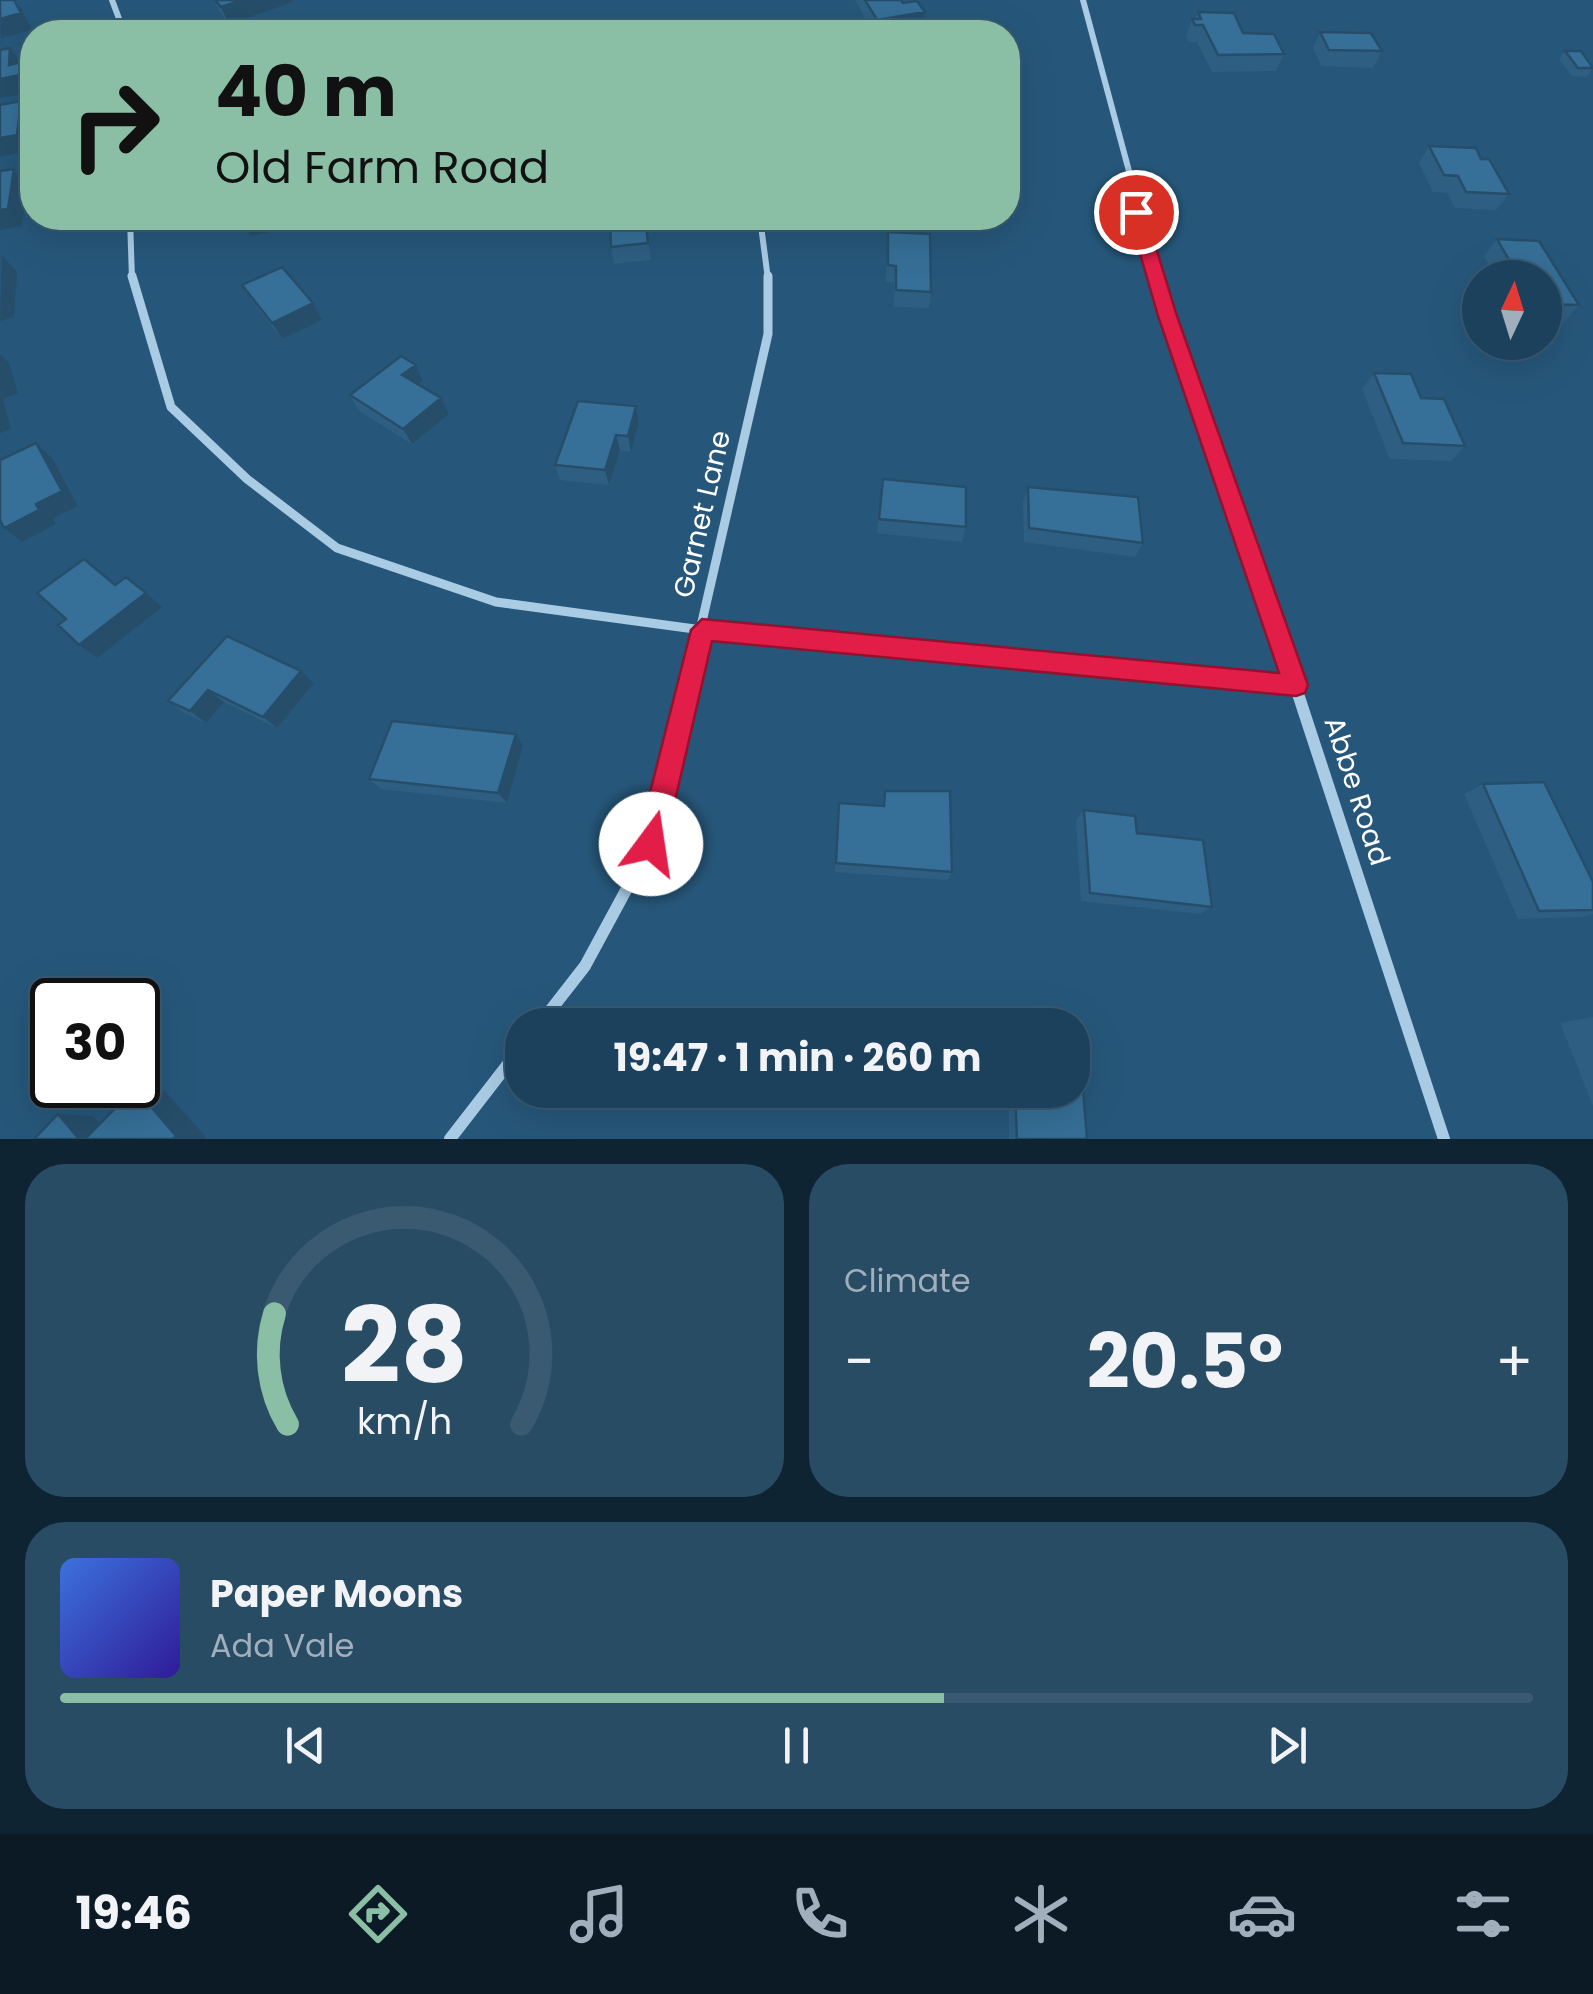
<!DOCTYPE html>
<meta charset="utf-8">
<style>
:root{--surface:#1c415c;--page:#294c65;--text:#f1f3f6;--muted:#a0afbb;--line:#3a5a72;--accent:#8abfa5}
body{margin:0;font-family:Poppins,sans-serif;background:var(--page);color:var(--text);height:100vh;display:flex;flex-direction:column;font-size:38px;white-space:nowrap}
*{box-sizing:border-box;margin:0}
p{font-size:32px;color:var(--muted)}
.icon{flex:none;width:55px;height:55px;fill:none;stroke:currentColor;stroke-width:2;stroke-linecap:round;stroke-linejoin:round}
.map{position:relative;height:1139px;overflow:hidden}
.side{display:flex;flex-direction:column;gap:25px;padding:25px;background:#0f2433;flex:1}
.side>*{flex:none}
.guide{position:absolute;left:20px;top:20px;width:1000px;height:210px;border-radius:40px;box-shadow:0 10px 40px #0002,0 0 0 2px var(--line);background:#8abfa5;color:#111;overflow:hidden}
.needle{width:65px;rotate:4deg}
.buttons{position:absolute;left:1462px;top:260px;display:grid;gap:20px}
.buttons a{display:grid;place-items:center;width:100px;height:100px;border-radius:50%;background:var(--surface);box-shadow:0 10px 40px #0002,0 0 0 2px var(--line);font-size:50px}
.speed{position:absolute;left:30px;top:978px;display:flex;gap:20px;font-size:50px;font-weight:700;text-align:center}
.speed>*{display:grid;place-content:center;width:130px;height:130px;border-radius:50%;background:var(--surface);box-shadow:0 10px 40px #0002,0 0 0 2px var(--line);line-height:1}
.speed .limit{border:5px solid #111;border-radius:15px;background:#fff;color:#111}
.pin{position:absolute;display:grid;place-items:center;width:85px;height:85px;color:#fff;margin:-42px;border:5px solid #fff;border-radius:50%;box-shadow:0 2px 10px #0007}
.me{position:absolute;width:110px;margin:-55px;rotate:14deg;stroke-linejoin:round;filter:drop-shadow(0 0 8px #0008)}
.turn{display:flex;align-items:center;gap:35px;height:210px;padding:0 30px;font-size:45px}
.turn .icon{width:130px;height:130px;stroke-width:2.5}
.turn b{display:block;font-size:70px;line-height:85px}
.big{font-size:75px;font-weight:700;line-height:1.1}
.side .card{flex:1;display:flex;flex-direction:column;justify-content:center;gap:15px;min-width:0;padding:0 35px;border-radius:40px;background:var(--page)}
.side .dial{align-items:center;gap:0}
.dial svg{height:260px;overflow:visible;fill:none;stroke:var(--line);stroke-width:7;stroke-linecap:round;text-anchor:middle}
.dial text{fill:var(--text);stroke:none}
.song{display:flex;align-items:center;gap:30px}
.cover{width:120px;height:120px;border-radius:15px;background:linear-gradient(135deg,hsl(220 70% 55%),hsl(250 70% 35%))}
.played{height:10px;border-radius:5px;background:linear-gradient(90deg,var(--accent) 60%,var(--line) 60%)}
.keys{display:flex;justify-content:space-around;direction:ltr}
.heat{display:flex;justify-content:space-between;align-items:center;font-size:55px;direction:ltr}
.side .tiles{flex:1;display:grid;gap:25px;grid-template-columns:1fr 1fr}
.card:last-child{grid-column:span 2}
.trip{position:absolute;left:505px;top:1008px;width:585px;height:100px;border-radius:40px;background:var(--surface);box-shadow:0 10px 40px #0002,0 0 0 2px var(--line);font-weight:700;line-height:100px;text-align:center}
.dock{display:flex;height:160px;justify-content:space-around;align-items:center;background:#0b1a25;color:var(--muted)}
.dock .icon{width:70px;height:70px}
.dock .selected{color:var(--accent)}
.dock b{font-size:45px;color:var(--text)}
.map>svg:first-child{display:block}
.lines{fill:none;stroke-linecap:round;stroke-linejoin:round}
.minor-far2{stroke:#a9cce4;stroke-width:6}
.minor-far1{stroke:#a9cce4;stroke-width:9}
.minor{stroke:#a9cce4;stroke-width:12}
.wall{fill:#2e5f82}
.shaded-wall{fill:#264e6a}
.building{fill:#366f97;stroke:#264e6a;stroke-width:2.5}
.route{fill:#e11d48;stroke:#92132f;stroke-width:2.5}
.labels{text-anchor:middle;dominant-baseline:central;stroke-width:10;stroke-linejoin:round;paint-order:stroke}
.street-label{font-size:28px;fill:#fff;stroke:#26577a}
</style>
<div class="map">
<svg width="1593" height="1139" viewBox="0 0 1593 1139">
<rect width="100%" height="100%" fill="#26577a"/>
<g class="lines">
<!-- minor-far2 -->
<path class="minor-far2" d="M 112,0 L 124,32
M 1083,0 L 1158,279
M 130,218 L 132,279
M 760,218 L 768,279"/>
<!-- minor-far1 -->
<path class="minor-far1" d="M 132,276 L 171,407 L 247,479 L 337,548 L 496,602 L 702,630 L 896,648
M 1157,276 L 1283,648
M 696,648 L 768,334 L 768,276"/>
<!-- minor -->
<path class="minor" d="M 869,645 L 1296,685
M 1282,645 L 1444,1139
M 539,1025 L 585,966 L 651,844 L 697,645
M 450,1139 L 522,1046"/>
</g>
<!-- wall -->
<path class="wall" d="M 214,0 L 292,0 L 293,2 L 229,24 L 220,12 Z
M 855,0 L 901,0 L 903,3 L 925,12 L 924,28 L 900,32 L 873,32 Z
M 1198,12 L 1284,54 L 1276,71 L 1212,72 L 1197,42 L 1189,42 L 1186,36 L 1192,19 L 1195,19 Z
M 1320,32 L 1382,51 L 1373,68 L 1321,66 L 1313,48 Z
M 1565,51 L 1593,67 L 1587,77 L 1572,76 L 1559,59 Z
M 1429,146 L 1481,159 L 1509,194 L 1496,210 L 1455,208 L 1447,193 L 1433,192 L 1419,163 Z
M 645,218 L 651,260 L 614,264 L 611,247 Z
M 888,232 L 931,292 L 929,308 L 894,307 L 894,282 L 886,282 Z
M 1497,239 L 1539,241 L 1579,305 L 1564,322 L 1545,321 L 1545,278 L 1490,278 L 1493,273 L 1484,256 Z
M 242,285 L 313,303 L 322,320 L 282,339 L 252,301 Z
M 416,365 L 423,381 L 419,385 L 441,398 L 449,414 L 412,444 L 359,411 L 350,395 Z
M 1374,373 L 1421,398 L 1465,446 L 1451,461 L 1390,459 L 1362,389 Z
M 639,422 L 631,452 L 620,450 L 609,485 L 560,480 L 555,465 Z
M 883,479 L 966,527 L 962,542 L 877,533 Z
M 1028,487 L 1143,543 L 1135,557 L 1024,542 L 1023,502 Z
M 227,636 L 314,683 L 277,728 L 224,702 L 206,723 L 184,713 L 168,701 Z
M 523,746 L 507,803 L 381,789 L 369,779 Z
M 1483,784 L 1593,882 L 1593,914 L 1582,917 L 1518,919 L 1464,794 Z
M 885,791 L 952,872 L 948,880 L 835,872 L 838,812 L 882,805 Z
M 1084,810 L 1137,833 L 1212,907 L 1200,914 L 1081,901 L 1076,820 Z
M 1593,1017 L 1593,1106 L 1560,1023 Z
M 1008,1090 L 1072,1090 L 1087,1139 L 1009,1139 Z"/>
<!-- shaded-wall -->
<path class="shaded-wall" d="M 14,0 L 21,8 L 32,30 L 1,38 L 0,19 Z
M 242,0 L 292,0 L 293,2 L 229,24 L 221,7 Z
M 925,12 L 924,28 L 900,32 L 876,32 L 877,20 Z
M 10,48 L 32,78 L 32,92 L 0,98 L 0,79 L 9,65 Z
M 21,101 L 32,116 L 30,151 L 0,157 L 0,138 Z
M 14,169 L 27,186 L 22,226 L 0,230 L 0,210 Z
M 251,218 L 290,218 L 290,228 L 251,236 L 241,220 Z
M 2,255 L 17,272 L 14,317 L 0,321 Z
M 313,303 L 322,320 L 282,339 L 272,323 Z
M 0,354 L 9,363 L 18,393 L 3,399 L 11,429 L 0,433 Z
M 416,365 L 423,381 L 410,391 L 402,375 Z
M 441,398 L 449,414 L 412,444 L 403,429 Z
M 636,406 L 639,422 L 631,452 L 628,436 Z
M 616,435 L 620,450 L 609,485 L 605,470 Z
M 36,443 L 52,458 L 78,506 L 53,518 L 56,524 L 22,542 L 4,528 L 36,504 Z
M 146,593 L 162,607 L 97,658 L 79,645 Z
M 301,671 L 314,683 L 277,728 L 263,717 Z
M 208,690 L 224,702 L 206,723 L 190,711 Z
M 516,734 L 523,746 L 507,803 L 498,793 Z
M 135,1088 L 165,1091 L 206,1137 L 204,1139 L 173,1139 Z
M 58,1114 L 93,1116 L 112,1139 L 79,1139 Z"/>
<!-- building -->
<path class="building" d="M 0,0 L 14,0 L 21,13 L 0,19 Z
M 215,0 L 242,0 L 221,7 Z
M 865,0 L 901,0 L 903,3 L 917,1 L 925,12 L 877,20 Z
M 1198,12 L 1234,13 L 1243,33 L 1274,34 L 1284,54 L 1218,55 L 1203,25 L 1195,25 L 1192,19 L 1201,19 Z
M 606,27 L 648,29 L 646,32 L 603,32 Z
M 1320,32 L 1371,33 L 1382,51 L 1329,50 Z
M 10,48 L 9,65 L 21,62 L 20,75 L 0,79 L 0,50 Z
M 1565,51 L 1581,51 L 1593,68 L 1578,68 Z
M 21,101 L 17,135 L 0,138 L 0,105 Z
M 1429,146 L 1476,148 L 1481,159 L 1489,159 L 1509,194 L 1466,192 L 1458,176 L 1444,175 Z
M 14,169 L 8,209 L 0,210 L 0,171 Z
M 610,218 L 645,218 L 648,243 L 611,247 Z
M 888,232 L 930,234 L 931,292 L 896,290 L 896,266 L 888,265 Z
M 1497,239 L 1539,241 L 1579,305 L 1545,304 L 1545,278 L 1506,278 L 1500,265 L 1512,265 Z
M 282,267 L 313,303 L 272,323 L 242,285 Z
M 401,356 L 416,365 L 402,375 L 441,398 L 403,429 L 350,395 Z
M 1374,373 L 1411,374 L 1421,398 L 1444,399 L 1465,446 L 1403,443 Z
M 578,401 L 636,406 L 628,436 L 616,435 L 605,470 L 555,465 Z
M 36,443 L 62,491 L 36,504 L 39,510 L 4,528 L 0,520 L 0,460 Z
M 883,479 L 966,487 L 966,527 L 879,519 Z
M 1028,487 L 1138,497 L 1143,543 L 1029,528 Z
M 84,559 L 115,585 L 126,577 L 146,593 L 79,645 L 58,625 L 66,619 L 37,593 Z
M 227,636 L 301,671 L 263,717 L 208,690 L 190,711 L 168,701 Z
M 392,721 L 516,734 L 498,793 L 369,779 Z
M 1544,782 L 1593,882 L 1593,910 L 1539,911 L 1483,784 Z
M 885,791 L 950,791 L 952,872 L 836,863 L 839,803 L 884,806 Z
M 1084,810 L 1135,816 L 1137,833 L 1203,840 L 1212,907 L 1090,893 Z
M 1072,1076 L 1082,1077 L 1087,1139 L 1017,1139 L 1015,1090 L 1072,1090 Z
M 135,1088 L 176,1136 L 173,1139 L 85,1139 Z
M 58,1114 L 79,1139 L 34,1139 Z"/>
<!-- route -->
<path class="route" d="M 1136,206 L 1145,212 L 1177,316 L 1308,685 L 1305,693 L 1296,696 L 712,641 L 665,844 L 661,854 L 651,858 L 641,854 L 637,844 L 691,630 L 702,619 L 1279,673 L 1158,316 L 1128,212 Z"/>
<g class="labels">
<!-- street labels -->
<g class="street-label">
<text transform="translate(702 514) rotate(-77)">Garnet Lane</text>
<text transform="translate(1357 791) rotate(72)">Abbe Road</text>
</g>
</g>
</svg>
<div class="buttons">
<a><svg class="needle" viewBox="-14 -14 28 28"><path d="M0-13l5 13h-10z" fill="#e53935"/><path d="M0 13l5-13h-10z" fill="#a0afbb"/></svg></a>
</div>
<div class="speed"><div class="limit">30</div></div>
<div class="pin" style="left:1136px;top:212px;background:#d93025"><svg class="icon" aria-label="arrive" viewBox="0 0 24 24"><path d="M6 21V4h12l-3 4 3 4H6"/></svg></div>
<svg class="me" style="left:651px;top:844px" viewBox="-20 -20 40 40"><circle r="19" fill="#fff"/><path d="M0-13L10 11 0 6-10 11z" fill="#e11d48"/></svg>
<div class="trip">19:47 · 1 min · 260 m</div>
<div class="guide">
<div class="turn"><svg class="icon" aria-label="right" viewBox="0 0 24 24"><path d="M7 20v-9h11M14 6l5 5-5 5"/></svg><div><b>40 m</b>Old Farm Road</div></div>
</div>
</div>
<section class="side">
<div class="tiles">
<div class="card dial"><svg viewBox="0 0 100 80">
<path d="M14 69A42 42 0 1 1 86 69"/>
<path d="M14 69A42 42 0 0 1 10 35" stroke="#8abfa5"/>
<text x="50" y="56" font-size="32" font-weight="700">28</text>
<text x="50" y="72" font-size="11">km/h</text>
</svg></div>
<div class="card"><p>Climate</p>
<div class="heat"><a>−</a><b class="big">20.5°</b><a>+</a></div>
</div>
<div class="card">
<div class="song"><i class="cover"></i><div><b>Paper Moons</b><p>Ada Vale</p></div></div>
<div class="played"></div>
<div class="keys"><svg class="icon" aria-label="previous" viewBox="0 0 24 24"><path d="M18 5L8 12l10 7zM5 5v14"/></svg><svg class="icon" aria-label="pause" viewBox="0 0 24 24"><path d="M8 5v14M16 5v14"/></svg><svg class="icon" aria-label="next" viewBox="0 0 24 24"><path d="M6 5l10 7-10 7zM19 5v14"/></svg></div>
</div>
</div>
</section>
<nav class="dock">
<b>19:46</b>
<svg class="icon selected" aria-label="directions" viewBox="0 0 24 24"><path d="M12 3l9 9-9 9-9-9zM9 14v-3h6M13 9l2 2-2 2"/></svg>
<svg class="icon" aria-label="music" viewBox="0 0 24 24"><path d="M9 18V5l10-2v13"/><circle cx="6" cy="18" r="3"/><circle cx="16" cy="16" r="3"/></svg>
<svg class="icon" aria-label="phone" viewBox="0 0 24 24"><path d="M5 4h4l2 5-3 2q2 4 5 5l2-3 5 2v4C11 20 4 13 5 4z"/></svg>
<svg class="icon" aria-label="climate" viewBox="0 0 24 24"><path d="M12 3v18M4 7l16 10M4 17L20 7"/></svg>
<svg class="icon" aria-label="car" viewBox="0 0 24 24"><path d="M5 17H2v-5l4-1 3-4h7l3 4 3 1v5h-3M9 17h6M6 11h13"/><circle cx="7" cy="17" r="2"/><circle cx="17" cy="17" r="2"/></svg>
<svg class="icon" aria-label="filters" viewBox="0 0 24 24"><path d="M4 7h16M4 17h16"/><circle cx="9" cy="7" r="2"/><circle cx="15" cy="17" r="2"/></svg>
</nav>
